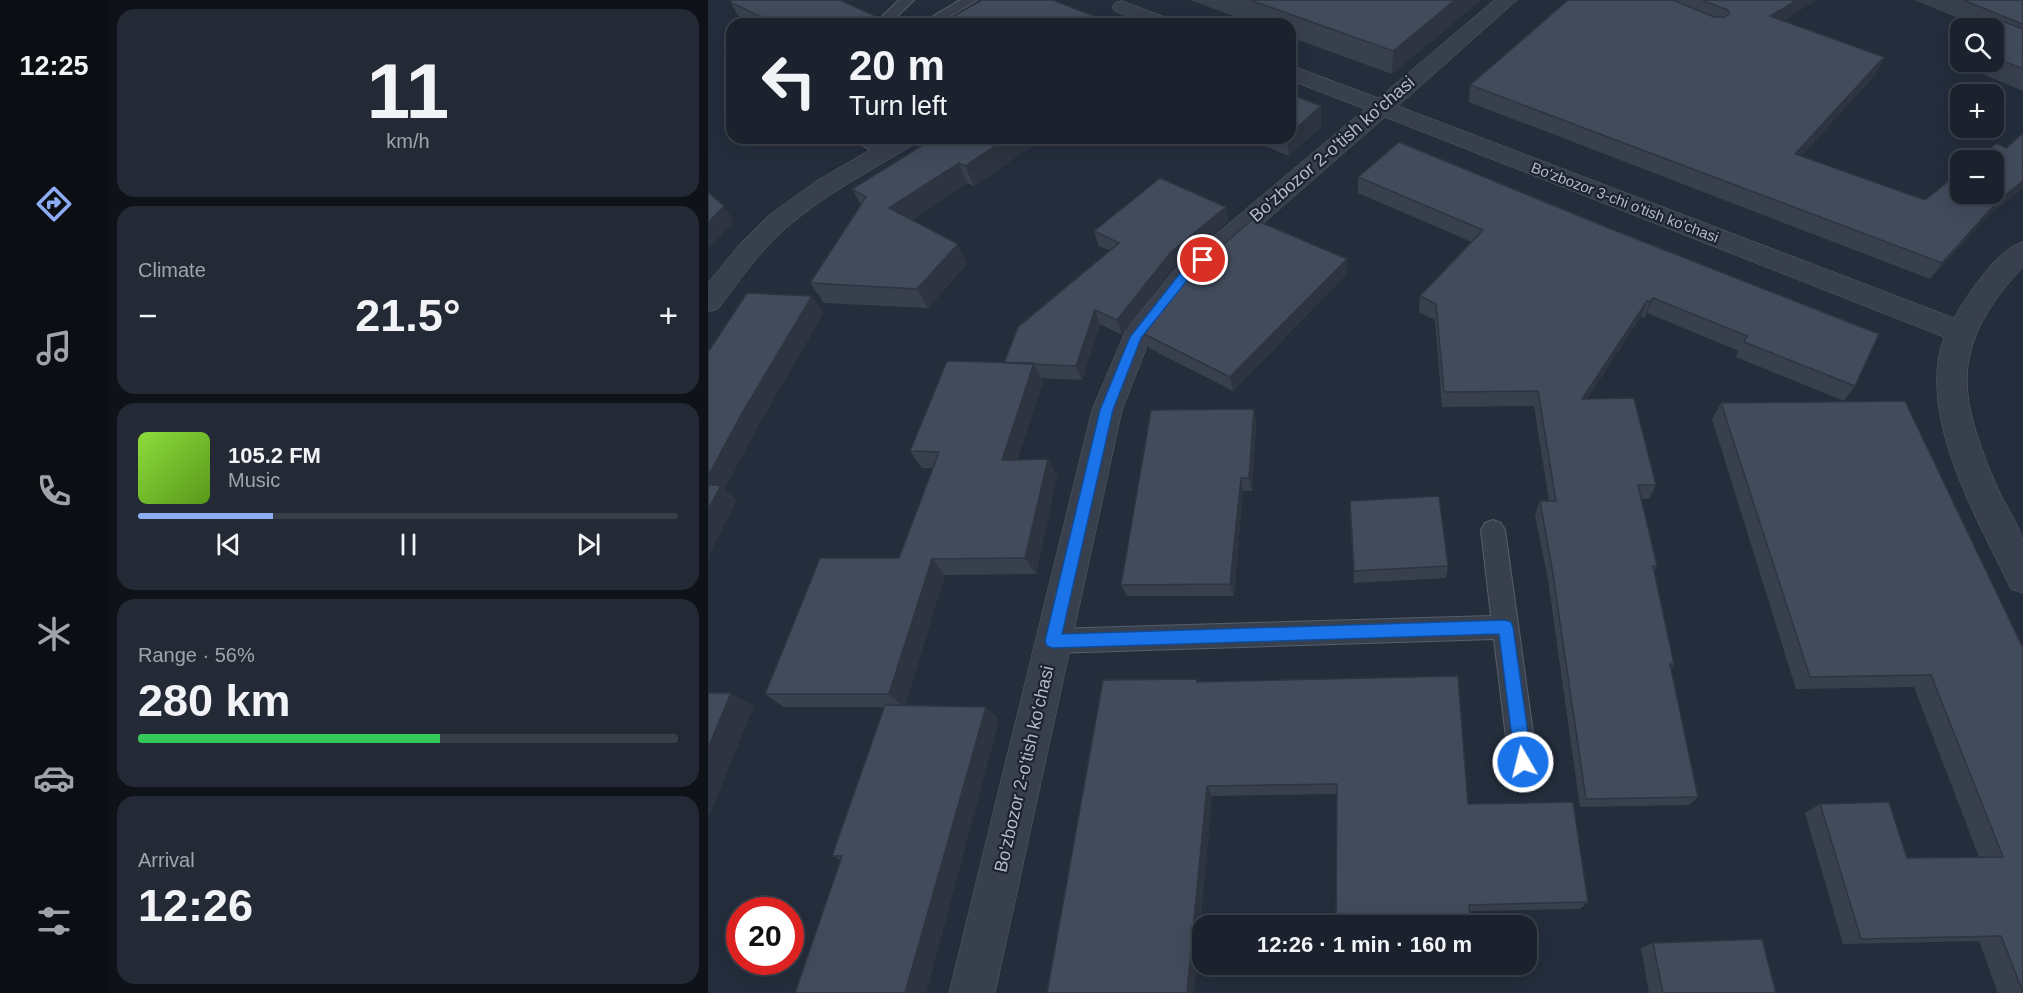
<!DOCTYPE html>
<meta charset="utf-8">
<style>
:root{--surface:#1b222d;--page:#242a35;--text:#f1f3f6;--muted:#a0a4aa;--line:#393f49;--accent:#8cadf4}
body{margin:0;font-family:Helvetica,sans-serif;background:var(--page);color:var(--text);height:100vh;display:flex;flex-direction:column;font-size:22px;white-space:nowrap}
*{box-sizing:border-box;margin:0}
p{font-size:20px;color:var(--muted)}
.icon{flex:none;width:33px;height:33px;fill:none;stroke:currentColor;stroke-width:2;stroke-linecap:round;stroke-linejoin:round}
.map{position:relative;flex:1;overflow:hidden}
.panel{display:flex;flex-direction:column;gap:9px;padding:9px;background:#0f1319;width:600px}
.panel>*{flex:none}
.hud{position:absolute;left:18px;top:18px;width:570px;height:126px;border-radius:18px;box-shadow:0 6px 24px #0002,0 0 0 2px var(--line);background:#1b222d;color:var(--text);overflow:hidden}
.tools{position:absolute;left:1242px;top:18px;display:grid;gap:12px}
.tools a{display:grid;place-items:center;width:54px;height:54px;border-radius:12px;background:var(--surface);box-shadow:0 6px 24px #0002,0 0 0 2px var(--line);font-size:30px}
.speed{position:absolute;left:18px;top:897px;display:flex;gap:12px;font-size:30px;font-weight:700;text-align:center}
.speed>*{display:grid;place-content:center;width:78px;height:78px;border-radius:50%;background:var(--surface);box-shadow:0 6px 24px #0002,0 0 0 2px var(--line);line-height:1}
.speed .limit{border:9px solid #d22;background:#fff;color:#111}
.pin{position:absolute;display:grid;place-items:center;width:51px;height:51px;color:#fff;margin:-26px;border:3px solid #fff;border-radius:50%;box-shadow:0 2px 6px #0007}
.me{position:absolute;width:66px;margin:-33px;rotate:352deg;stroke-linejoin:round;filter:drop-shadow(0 0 4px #0008)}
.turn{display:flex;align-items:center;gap:21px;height:126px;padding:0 24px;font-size:27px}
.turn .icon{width:78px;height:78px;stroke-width:2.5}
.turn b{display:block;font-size:42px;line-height:51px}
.big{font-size:45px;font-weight:800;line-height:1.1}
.panel .tile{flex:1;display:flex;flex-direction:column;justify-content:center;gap:9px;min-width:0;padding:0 21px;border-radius:18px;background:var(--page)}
.panel .dial{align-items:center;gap:0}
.dial b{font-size:78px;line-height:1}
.song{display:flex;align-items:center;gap:18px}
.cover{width:72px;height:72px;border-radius:9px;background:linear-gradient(135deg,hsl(90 70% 55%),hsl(90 70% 35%))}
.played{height:6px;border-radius:3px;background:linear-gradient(90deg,var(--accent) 25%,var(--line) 25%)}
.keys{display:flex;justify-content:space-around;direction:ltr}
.heat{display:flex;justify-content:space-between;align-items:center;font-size:33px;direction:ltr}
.charge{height:9px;border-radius:4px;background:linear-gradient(90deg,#34c759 56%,var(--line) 0)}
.trip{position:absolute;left:484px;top:915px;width:345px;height:60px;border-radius:18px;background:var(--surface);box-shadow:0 6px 24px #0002,0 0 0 2px var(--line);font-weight:800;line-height:60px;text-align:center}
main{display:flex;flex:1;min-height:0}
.tabs{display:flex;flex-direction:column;width:108px;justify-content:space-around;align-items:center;background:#0b0e12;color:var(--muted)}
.tabs .icon{width:42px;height:42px}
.tabs .current{color:var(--accent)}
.tabs b{font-size:27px;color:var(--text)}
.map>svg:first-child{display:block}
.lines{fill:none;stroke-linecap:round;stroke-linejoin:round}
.service-casing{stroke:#565d6b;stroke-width:2}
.minor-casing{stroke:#565d6b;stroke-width:1}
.service{fill:#383f4d;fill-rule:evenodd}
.minor{fill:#383f4d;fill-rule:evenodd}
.wall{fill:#38404e}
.shaded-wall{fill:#2e3440}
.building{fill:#414b5b;stroke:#2e3440;stroke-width:1.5}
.route{fill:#1a73e8;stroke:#114b97;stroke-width:1.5}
.labels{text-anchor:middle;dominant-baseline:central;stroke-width:4.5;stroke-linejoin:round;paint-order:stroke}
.far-street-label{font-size:15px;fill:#b4bac8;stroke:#1d2431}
.street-label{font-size:18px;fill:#b4bac8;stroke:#1d2431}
</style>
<main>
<nav class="tabs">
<b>12:25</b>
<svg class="icon current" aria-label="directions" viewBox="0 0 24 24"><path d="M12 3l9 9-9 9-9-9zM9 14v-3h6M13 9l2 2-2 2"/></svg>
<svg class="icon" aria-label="music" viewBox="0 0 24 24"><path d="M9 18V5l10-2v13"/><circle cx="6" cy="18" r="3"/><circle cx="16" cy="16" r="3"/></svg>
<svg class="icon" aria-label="phone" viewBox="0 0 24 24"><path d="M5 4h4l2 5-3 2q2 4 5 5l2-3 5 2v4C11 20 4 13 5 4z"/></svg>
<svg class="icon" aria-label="climate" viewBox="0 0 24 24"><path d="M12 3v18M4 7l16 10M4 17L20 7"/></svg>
<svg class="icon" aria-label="car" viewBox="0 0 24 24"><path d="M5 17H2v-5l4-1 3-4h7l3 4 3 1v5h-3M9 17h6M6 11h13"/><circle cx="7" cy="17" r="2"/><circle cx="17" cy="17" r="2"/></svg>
<svg class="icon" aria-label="filters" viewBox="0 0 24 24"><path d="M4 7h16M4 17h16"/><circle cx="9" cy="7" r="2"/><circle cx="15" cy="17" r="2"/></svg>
</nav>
<section class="panel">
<div class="tile dial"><b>11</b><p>km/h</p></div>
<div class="tile"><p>Climate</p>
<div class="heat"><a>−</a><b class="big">21.5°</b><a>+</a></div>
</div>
<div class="tile">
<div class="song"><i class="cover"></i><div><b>105.2 FM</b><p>Music</p></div></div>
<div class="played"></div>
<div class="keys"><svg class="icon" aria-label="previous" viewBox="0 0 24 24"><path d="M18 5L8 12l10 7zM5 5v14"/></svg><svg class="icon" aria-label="pause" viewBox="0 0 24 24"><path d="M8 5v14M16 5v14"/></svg><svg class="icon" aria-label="next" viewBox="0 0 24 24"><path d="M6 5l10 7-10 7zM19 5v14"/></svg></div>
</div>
<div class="tile"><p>Range · 56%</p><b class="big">280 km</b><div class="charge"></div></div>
<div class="tile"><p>Arrival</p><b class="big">12:26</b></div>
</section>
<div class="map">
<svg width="1315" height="993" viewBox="0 0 1315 993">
<rect width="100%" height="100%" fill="#242d3c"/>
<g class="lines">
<defs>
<path id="service" d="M 191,0 L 206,0 L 181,24 L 166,24 Z
M 252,0 L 269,0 L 229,24 L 212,24 Z
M 143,138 L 163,138 L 186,152 L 184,156 L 172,156 Z
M 785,520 L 793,523 L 797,530 L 829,762 L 825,772 L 815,776 L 805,772 L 801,762 L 786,639 L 345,653 L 336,649 L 332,641 L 336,633 L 345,629 L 783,616 L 773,530 L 777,523 Z"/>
<path id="minor" d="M 787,0 L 809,0 L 690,106 L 1246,318 C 1259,295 1289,249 1315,242 L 1315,267 C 1241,347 1249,394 1290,489 C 1297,505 1312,525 1315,543 C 1315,559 1315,577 1315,593 L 1303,589 C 1269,518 1208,416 1236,337 L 677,117 L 488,282 L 441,341 L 414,410 L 287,993 L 241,993 L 384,410 L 418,330 L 468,268 L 657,109 L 582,80 L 582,65 L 670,98 Z
M 414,1 L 465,20 L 468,24 L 439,24 L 407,11 L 404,7 L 407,3 Z
M 183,138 L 212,138 L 208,143 C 164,170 117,194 78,228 C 51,252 31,281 10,309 L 0,312 L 0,283 L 32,244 L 60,216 L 107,182 Z"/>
</defs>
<!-- service casing -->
<use href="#service" class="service-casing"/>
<!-- minor casing -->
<use href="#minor" class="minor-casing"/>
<!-- service -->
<use href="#service" class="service"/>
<!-- minor -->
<use href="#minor" class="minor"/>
</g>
<!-- wall -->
<path class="wall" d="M 482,0 L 773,0 L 684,74 L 582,37 L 582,24 L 547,24 Z
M 860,0 L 1108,0 L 1075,21 L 1176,57 L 1168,74 L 1093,156 L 1217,200 L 1298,148 L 1315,133 L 1315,188 L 1278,218 L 1222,279 L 761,102 L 762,85 Z
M 1206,0 L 1315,0 L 1315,91 L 1253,65 L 1255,62 L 1286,62 L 1286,28 L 1274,28 Z
M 22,2 L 185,24 L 35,24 Z
M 614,126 L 581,156 L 537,138 L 582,138 Z
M 336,138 L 266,186 L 259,183 L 204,220 L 259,264 L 220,308 L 116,303 L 102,283 L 153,205 L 144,189 Z
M 691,142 L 1147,386 L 1136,401 L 1028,357 L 1031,351 L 939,313 L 936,318 L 933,316 L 879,399 L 948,485 L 941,499 L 934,499 L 949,566 L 946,572 L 966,664 L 963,669 L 990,797 L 981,805 L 872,807 L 840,580 L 827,515 L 832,501 L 841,501 L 826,406 L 734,407 L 727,320 L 711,312 L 712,296 L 764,242 L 650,193 L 650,177 Z
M 518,207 L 520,221 L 466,267 L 414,335 L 392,324 L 374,380 L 333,378 L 335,382 L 309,459 L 340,459 L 349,476 L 328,574 L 237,575 L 197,705 L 291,720 L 218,993 L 87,993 L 133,860 L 124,856 L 176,707 L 76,707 L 57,694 L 191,558 L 225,468 L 214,468 L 202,451 L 296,363 L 402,251 L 391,246 L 386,231 Z
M 639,274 L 525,391 L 441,348 L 436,334 Z
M 1013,403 L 1315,648 L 1315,993 L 1290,993 L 1271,941 L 1135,944 L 1097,813 L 1112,804 L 1199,858 L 1271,857 L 1206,687 L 1088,689 L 1004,419 Z
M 546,409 L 548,422 L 544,491 L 535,491 L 526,596 L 419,596 L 413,585 Z
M 642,514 L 740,566 L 738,578 L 646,583 Z
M 490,682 L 760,804 L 880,902 L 872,909 L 761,911 L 629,794 L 504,796 L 486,993 L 339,993 Z
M 945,943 L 1068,993 L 941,993 L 933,948 Z"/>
<!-- shaded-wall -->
<path class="shaded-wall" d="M 747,0 L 773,0 L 684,74 L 685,51 Z
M 1089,0 L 1108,0 L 1056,33 L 1062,16 Z
M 1176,57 L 1168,74 L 1080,171 L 1087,154 Z
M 613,106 L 614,126 L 581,156 L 579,138 L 582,138 L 582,134 Z
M 299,138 L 336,138 L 266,186 L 257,166 Z
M 251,163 L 259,183 L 192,228 L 181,208 Z
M 1315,181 L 1315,188 L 1278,218 L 1222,279 L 1234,263 L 1290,201 Z
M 16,206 L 26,221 L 0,249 L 0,223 Z
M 518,207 L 520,221 L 466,267 L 414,335 L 409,320 L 463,252 Z
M 250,244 L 259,264 L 220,308 L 209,289 Z
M 639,259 L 639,274 L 525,391 L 522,377 Z
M 104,296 L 116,313 L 48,430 L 17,489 L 29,500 L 0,557 L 0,476 L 33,415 Z
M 945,298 L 939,313 L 936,318 L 942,302 Z
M 939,301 L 933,316 L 870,414 L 874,399 Z
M 387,310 L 392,324 L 374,380 L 368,366 Z
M 326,363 L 335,382 L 304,477 L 294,460 Z
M 546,409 L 548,422 L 544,491 L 541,478 Z
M 340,459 L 349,476 L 328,574 L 317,558 Z
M 533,478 L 535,491 L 526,596 L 522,584 Z
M 224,559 L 237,575 L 196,707 L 181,694 Z
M 23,693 L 46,706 L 0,819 L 0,748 Z
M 278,707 L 291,720 L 218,993 L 197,993 Z
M 499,786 L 504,796 L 486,993 L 479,993 Z"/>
<!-- building -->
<path class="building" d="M 25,0 L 132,0 L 185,24 L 68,24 L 22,2 Z
M 274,0 L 345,0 L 406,24 L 231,24 Z
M 542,0 L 747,0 L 685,51 Z
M 860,0 L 965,0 L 1006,17 L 1017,17 L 1021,14 L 1020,10 L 994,0 L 1089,0 L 1062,16 L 1176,57 L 1087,154 L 1217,200 L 1252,172 L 1252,194 L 1286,194 L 1286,160 L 1267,160 L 1289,143 L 1298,148 L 1315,133 L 1315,181 L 1290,201 L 1234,263 L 762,85 Z
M 1255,0 L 1315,0 L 1315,24 L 1314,24 Z
M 1297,22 L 1315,29 L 1315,69 L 1286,57 L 1286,30 Z
M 582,94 L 613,106 L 582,134 Z
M 226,138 L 299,138 L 257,166 L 251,163 L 181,208 L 250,244 L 209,289 L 102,283 L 158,197 L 144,189 Z
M 691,142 L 898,227 L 1171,334 L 1147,386 L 1036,342 L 1039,336 L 945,298 L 942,302 L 939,301 L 874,399 L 926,398 L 948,485 L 930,485 L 949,566 L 945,566 L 966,664 L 962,664 L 990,797 L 878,799 L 844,568 L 832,501 L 848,501 L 830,391 L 736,392 L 728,304 L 712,296 L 775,230 L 650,177 Z
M 452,178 L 518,207 L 463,252 L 409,320 L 387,310 L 368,366 L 296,363 L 310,327 L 411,243 L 386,231 Z
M 0,192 L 16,206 L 0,223 Z
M 545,219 L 639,259 L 522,377 L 436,334 L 487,269 Z
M 39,293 L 104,296 L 33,415 L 0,476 L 0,352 Z
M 239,361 L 326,363 L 294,460 L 340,459 L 317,558 L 224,559 L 181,694 L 57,694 L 112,558 L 191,558 L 231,452 L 202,451 Z
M 1197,401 L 1315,648 L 1315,992 L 1293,936 L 1153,939 L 1112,804 L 1181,802 L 1199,858 L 1295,857 L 1223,675 L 1102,677 L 1013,403 Z
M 546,409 L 541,478 L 533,478 L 522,584 L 413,585 L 443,410 Z
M 0,485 L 13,485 L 0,510 Z
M 731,496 L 740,566 L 646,571 L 642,501 Z
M 750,676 L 760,804 L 865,802 L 880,902 L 761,905 L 763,926 L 628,926 L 629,784 L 499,786 L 479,993 L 339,993 L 395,680 L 489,679 L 489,682 Z
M 0,693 L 23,693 L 0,748 Z
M 177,705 L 278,707 L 197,993 L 87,993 L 134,856 L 124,856 Z
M 1054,939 L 1068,993 L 955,993 L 945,943 Z"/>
<!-- route -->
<path class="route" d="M 495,256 L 499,257 L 499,262 L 481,278 L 433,338 L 405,410 L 354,634 L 797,620 L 803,622 L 805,627 L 824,762 L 821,768 L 815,770 L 810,768 L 807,762 L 791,634 L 345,648 L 339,646 L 337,641 L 392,410 L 422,337 L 473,272 Z"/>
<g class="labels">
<!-- far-street labels -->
<g class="far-street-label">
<text transform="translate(917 202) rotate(21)">Bo'zbozor 3-chi o'tish ko'chasi</text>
</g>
<!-- street labels -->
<g class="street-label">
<text transform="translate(624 149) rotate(-41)">Bo'zbozor 2-o'tish ko'chasi</text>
<text transform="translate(316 769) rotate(-77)">Bo'zbozor 2-o'tish ko'chasi</text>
</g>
</g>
</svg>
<div class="tools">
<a><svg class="icon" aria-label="search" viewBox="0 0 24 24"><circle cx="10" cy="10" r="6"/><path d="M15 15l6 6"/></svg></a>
<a>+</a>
<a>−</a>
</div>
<div class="speed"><div class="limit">20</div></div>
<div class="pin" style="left:495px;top:260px;background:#d93025"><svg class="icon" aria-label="arrive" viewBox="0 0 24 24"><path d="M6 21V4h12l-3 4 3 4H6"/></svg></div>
<svg class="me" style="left:815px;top:762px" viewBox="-20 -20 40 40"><circle r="17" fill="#1a73e8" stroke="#fff" stroke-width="3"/><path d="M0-11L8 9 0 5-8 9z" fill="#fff"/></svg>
<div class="trip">12:26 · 1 min · 160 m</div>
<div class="hud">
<div class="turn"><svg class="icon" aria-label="left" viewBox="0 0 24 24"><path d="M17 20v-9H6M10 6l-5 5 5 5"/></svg><div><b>20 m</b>Turn left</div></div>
</div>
</div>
</main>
